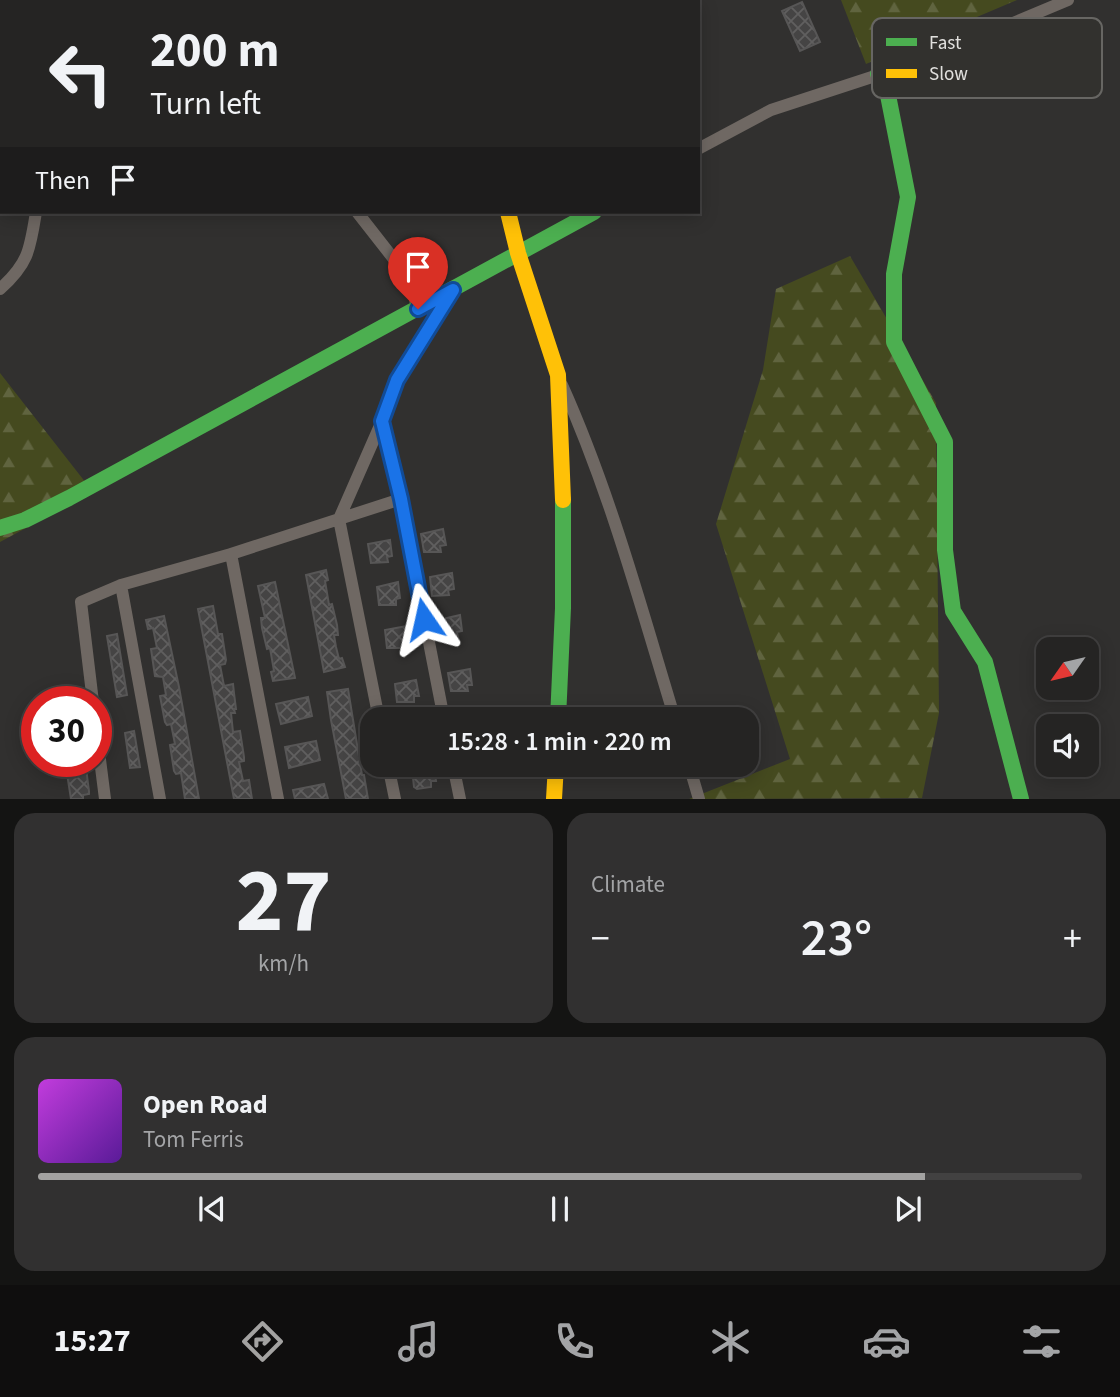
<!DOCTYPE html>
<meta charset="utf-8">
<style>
:root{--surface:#252423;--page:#313030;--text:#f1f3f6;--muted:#a3a4a6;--line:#424141;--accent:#a3a2a1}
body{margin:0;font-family:"Source Sans 3",sans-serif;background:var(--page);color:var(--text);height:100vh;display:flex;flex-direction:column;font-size:26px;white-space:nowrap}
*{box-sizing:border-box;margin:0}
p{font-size:23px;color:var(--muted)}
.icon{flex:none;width:38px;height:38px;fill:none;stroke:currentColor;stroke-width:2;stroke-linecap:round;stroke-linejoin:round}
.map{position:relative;height:799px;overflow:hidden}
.side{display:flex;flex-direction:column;gap:14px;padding:14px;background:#141413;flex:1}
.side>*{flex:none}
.hud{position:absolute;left:0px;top:0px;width:700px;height:214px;box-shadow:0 4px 18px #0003,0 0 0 2px var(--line);background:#252423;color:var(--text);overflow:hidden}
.needle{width:46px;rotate:236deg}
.controls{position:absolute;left:1036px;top:637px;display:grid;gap:14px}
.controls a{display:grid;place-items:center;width:63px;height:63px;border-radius:14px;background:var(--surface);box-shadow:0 4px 18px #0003,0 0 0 2px var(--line);font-size:35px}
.speed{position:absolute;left:21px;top:686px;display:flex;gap:14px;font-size:35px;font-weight:700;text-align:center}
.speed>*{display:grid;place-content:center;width:91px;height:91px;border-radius:50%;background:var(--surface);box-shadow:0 4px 18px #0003,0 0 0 2px var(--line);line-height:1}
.speed .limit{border:10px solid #d22;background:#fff;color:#111}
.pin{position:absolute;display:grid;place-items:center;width:60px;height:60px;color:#fff;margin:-72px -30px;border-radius:50% 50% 50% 0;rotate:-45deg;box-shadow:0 0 7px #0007}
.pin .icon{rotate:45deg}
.me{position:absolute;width:77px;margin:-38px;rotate:349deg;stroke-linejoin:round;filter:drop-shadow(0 0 5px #0008)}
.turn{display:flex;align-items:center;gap:24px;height:147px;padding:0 35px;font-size:32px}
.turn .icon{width:91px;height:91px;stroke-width:2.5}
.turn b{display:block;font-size:49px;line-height:60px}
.then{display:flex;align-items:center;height:66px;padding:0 35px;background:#0003;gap:14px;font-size:26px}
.big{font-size:52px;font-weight:600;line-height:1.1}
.side .widget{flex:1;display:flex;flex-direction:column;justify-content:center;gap:10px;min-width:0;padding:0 24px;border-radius:21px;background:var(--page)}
.side .dial{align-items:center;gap:0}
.dial b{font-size:91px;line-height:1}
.song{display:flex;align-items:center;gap:21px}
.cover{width:84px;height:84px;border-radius:10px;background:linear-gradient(135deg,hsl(290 70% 55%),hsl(270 70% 35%))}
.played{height:7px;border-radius:4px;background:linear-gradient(90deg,var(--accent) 85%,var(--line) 85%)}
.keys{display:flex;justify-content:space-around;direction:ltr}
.heat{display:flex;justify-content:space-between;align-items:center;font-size:38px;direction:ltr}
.side .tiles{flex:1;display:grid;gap:14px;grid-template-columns:1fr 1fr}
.widget:last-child{grid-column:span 2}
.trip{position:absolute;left:360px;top:707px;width:399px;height:70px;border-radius:21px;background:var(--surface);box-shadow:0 4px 18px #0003,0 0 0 2px var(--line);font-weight:600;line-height:70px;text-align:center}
.menu{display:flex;height:112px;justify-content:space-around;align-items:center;background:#0f0e0e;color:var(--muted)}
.menu .icon{width:49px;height:49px}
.menu .active{color:var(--accent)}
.menu b{font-size:32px;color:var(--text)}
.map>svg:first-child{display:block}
.forest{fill:url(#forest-firs)}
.building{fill:url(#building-cross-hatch);stroke:#575656;stroke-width:2}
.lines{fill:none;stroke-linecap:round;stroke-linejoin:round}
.street{stroke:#6f6863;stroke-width:12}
.fast{stroke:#4caf50;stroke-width:16}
.slow{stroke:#ffc107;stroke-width:16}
.route-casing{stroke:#114b97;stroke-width:18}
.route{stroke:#1a73e8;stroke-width:12}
.key{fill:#32312e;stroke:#676663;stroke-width:2}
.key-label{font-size:19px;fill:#e1e0de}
</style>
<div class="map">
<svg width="1120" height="799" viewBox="0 0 1120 799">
<defs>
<pattern id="forest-firs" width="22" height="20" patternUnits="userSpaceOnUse" patternTransform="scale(1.75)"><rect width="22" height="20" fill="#454a1f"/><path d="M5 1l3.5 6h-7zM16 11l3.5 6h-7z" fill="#60643f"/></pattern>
<pattern id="building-cross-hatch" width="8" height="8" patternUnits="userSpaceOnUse" patternTransform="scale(1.75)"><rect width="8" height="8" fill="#454444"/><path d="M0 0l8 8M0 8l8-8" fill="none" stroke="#605f5f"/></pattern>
</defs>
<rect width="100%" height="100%" fill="#31302f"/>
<!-- forest -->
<path class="forest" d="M 841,0 L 1017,0 L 866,64 Z
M 850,256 L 936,403 L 939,713 L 922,798 L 689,799 L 790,759 L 716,524 L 763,370 L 776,289 Z
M 0,373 L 93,492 L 0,542 Z"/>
<!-- building -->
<path class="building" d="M 802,2 L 820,42 L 800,51 L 782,11 Z
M 443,529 L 446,545 L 440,546 L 441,552 L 424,552 L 421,534 Z
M 390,540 L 392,556 L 387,557 L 388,562 L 371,563 L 368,544 Z
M 326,570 L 328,580 L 325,581 L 329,605 L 332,604 L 337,625 L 338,635 L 334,635 L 336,647 L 339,659 L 342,658 L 345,667 L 324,672 L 306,575 Z
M 452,573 L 454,589 L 448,590 L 449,595 L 432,596 L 430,577 Z
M 275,582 L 295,678 L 273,681 L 271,672 L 274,671 L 270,648 L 267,649 L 262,628 L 261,618 L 265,618 L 258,586 Z
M 398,582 L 400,598 L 396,599 L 396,605 L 379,605 L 377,587 Z
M 213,606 L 218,634 L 222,634 L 226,660 L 225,664 L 220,665 L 224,686 L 233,684 L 234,693 L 236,709 L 234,709 L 235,713 L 231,713 L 233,732 L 240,731 L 244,757 L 244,761 L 239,762 L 243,781 L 249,780 L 252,799 L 234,799 L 198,609 Z
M 460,615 L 462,631 L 457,632 L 458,638 L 441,638 L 438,620 Z
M 164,616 L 179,687 L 199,799 L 185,799 L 181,773 L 176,774 L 174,771 L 170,745 L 175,744 L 171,724 L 167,725 L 165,722 L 160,696 L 166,695 L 163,677 L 155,676 L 151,649 L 157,648 L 153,628 L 148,629 L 146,620 Z
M 407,626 L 409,642 L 404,642 L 405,648 L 387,648 L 385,630 Z
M 117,634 L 127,695 L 117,697 L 107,636 Z
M 470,669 L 472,685 L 467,685 L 468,691 L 451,691 L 448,673 Z
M 416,680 L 419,696 L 414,696 L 414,702 L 397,702 L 395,684 Z
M 348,689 L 362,775 L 364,775 L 368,799 L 346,799 L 331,720 L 327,692 Z
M 308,697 L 312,716 L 281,724 L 276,704 Z
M 134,731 L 140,767 L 130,768 L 125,733 Z
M 316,741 L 320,760 L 289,768 L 285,747 Z
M 65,761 L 77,761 L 78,766 L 84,765 L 86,768 L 89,791 L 89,794 L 83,795 L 83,799 L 71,799 Z
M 424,765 L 434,765 L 436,781 L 431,781 L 431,787 L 417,789 L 414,787 L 412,769 Z
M 324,784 L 328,799 L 295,799 L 293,790 Z"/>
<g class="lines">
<!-- street -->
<path class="street" d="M 152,0 L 155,2
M 0,13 L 2,14
M 0,41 L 2,39
M 698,149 L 771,110 L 927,59 L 1068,0
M 0,190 L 2,189
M 357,212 L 411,281 L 417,309
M 0,289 C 29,263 30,249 36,212
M 562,385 C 610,492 641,607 675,719
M 382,421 L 401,499 L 444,719
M 231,554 L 278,799
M 121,585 L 160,799
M 93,702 L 81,602 L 121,585 L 231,554 L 401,499
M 379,719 L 339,519 L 382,421 L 397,380 L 453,290
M 96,728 L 105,799
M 388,765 L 395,799
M 453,765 L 460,799
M 689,765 L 699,799"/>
<!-- fast -->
<path class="fast" d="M 878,74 L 886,85 L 908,197 L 894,274 L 894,342 L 945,442 L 945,550 L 953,611 L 985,662 L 1021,799
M 0,528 L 25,520 L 69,498 L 594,212
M 558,719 L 563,608 L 563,500"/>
<!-- slow -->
<path class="slow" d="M 362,0 L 363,2
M 508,212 L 518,253 L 558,375 L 563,500
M 554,799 L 556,765"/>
</g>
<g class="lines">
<defs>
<path id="route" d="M 418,309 L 453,290 L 397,380 L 382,421 L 401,499 L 424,619"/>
</defs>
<!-- route casing -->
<use href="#route" class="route-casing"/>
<!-- route -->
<use href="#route" class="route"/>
</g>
<!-- legend -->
<rect x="872" y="18" width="230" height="80" rx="10" class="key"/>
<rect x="886" y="38" width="31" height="8" fill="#4caf50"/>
<rect x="886" y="69" width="31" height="9" fill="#ffc107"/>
<g class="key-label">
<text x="929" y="49">Fast</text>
<text x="929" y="80">Slow</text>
</g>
</svg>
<div class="controls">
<a><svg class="needle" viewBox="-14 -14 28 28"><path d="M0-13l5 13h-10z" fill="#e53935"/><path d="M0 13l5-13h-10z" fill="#a3a4a6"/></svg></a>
<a><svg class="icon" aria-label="sound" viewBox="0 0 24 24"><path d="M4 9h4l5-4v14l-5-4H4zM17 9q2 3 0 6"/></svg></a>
</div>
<div class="speed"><div class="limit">30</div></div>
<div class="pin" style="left:418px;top:309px;background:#d93025"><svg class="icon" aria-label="arrive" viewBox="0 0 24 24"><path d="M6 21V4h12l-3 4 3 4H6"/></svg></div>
<svg class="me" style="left:424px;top:619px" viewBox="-20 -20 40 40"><path d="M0-17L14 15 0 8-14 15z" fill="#1a73e8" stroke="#fff" stroke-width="4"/></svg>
<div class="trip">15:28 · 1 min · 220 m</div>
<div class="hud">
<div class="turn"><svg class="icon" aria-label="left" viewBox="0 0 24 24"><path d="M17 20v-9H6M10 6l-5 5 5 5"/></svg><div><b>200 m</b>Turn left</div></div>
<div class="then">Then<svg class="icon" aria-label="arrive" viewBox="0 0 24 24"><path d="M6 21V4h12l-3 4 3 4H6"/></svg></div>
</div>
</div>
<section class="side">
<div class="tiles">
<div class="widget dial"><b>27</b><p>km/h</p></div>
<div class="widget"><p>Climate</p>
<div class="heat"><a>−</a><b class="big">23°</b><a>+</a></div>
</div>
<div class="widget">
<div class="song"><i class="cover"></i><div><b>Open Road</b><p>Tom Ferris</p></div></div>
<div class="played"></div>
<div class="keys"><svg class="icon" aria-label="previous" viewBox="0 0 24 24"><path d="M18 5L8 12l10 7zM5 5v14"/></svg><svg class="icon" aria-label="pause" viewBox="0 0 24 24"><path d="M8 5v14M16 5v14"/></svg><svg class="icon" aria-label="next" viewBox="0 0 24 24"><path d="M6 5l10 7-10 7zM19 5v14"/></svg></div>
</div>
</div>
</section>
<nav class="menu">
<b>15:27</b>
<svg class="icon active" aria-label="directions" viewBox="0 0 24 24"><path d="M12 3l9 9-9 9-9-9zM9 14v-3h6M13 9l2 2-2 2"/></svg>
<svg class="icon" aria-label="music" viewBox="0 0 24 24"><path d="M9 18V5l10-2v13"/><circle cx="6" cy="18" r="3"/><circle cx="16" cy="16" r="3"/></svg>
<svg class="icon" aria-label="phone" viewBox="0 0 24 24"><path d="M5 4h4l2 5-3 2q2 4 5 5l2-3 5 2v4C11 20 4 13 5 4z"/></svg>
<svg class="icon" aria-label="climate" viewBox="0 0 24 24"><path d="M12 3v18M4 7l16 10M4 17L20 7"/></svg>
<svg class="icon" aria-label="car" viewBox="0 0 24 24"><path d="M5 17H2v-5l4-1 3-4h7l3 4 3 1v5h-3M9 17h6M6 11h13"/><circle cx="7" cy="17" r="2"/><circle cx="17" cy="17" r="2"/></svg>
<svg class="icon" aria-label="filters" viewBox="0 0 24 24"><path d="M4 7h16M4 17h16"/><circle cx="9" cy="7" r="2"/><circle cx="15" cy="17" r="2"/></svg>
</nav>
